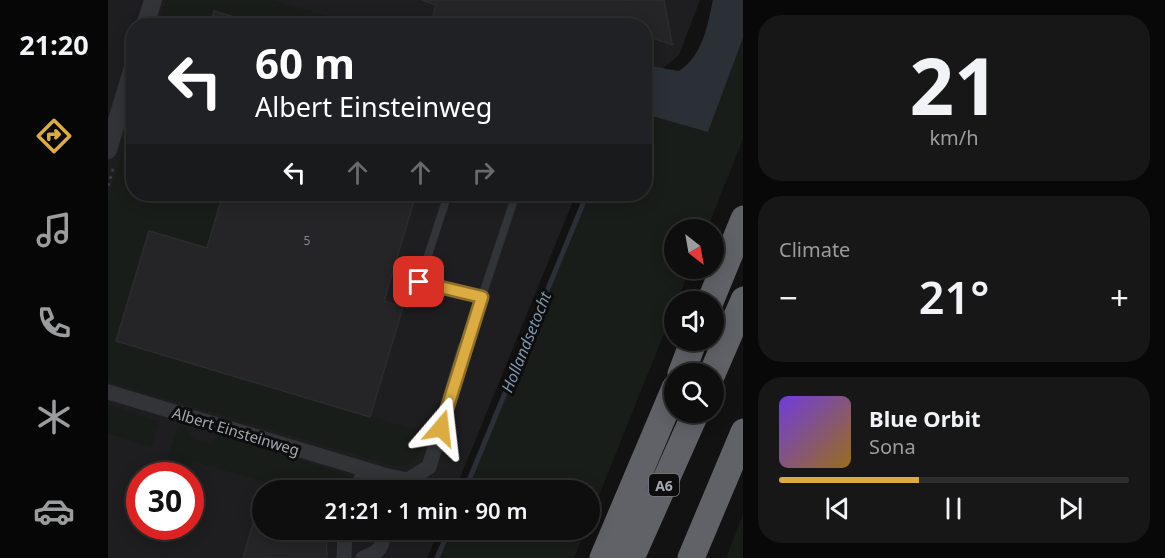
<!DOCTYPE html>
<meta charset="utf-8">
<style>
:root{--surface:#0e0e0e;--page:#171717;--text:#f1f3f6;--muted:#9b9c9e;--line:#2e2e2e;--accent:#dcac40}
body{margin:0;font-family:"Noto Sans",sans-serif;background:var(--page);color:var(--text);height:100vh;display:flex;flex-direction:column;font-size:22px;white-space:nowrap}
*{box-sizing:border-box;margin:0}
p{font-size:20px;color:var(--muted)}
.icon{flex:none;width:33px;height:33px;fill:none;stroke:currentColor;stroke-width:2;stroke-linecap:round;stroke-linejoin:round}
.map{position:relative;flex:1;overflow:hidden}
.side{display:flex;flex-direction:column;gap:15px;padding:15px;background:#080808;width:422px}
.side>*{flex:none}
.banner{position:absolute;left:18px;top:18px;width:526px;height:183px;border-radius:24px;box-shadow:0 3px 15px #0003,0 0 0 2px var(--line);background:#202124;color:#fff;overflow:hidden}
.needle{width:39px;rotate:149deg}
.buttons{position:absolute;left:556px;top:219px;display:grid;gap:12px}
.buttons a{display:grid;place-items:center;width:60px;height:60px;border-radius:50%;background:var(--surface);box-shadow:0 3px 15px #0003,0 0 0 2px var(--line);font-size:30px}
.speed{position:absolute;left:18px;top:462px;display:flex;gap:12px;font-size:30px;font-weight:700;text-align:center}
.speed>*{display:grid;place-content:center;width:78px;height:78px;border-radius:50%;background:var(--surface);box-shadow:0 3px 15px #0003,0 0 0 2px var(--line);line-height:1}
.speed .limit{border:9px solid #d22;background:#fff;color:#111}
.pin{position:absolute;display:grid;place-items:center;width:51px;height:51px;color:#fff;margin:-26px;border-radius:12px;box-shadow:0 3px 9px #0006}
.me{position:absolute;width:66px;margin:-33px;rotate:17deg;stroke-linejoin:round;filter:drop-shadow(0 0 4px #0008)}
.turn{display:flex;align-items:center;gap:21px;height:126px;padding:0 30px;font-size:27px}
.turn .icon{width:78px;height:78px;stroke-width:2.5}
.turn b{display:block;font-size:42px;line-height:51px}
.lanes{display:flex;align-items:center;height:57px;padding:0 30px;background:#0003;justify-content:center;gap:30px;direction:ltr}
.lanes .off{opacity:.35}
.big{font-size:45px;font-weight:600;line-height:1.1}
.side .widget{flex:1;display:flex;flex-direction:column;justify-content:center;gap:9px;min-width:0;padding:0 21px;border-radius:24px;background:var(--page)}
.side .dial{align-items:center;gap:0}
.dial b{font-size:78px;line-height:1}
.song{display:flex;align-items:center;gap:18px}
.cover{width:72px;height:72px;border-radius:9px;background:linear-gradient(135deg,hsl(260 70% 55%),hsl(40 70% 35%))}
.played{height:6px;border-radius:3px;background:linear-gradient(90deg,var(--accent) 40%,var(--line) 40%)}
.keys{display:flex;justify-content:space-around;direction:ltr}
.heat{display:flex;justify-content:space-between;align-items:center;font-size:33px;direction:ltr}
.trip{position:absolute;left:144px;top:480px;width:348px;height:60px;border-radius:30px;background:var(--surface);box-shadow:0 3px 15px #0003,0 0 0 2px var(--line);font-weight:600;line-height:60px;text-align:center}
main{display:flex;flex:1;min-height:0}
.menu{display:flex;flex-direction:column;width:108px;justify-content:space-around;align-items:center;background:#060606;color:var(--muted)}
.menu .icon{width:42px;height:42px}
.menu .on{color:var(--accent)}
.menu b{font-size:27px;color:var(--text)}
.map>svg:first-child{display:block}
.built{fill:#1e1e20;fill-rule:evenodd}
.green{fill:#191d19}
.water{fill:#2a3035}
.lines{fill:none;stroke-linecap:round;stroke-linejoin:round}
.stream{stroke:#2a3035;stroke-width:5}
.building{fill:#252527;stroke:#2c2c2f;stroke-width:1.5}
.path{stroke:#393b3e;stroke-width:3;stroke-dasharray:3 4.5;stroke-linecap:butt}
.service{stroke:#333438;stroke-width:8}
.minor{stroke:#333438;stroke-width:15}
.tertiary{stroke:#333438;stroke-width:18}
.motorway{stroke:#606268;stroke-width:27}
.route-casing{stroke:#8f702a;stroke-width:15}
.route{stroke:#dcac40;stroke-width:10}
.labels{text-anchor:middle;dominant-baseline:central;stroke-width:6;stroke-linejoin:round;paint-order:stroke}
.number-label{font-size:12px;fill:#84878e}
.shield{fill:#0d0d0e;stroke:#777a81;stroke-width:1.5}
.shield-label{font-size:14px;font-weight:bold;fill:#a5a9b2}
.street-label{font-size:15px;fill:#a5a9b2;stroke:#0d0d0e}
.water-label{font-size:16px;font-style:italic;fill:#7f95aa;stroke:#0d0d0e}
</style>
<main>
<nav class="menu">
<b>21:20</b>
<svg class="icon on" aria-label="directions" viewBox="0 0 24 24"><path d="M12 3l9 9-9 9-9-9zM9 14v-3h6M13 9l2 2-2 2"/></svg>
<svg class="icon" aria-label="music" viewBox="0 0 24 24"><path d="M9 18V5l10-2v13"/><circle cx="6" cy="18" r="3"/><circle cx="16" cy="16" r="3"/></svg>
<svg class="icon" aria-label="phone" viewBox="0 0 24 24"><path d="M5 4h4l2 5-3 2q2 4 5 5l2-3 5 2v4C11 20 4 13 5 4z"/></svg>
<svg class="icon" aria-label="climate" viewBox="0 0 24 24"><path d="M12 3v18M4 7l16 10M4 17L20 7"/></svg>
<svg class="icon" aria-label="car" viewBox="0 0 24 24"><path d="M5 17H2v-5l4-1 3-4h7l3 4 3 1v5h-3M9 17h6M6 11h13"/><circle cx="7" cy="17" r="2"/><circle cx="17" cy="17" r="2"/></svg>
</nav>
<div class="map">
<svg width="636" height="558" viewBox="0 0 636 558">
<rect width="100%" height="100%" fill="#121213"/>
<!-- built -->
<path class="built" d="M 0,0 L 592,0 L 571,55 L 537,83 L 537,26 L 26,26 L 26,194 L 468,194 L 347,490 L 154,490 L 154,530 L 331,530 L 319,558 L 0,558 ZM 32,476 L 82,476 L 82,526 L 32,526 Z"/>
<!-- green -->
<path class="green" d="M 58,0 L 163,0 L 237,21 L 236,25 L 157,25 L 109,12 L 104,25 L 51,26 Z
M 635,38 L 635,139 L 599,229 L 567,230 L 567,268 L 582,269 L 569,301 L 567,302 L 567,306 L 482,518 L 482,490 L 358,490 L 481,194 L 537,194 L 537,114 L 600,131 Z
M 25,113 L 26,194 L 118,194 L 101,249 L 14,341 L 318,433 C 312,453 311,466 287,466 L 0,382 L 0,200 Z
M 0,405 L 51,421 L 44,447 L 0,433 Z
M 71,426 L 76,427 L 87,440 L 102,444 L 104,440 L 113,436 L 237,474 L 242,477 L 245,483 L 243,490 L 183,490 L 84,461 L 82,466 L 60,458 L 67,433 Z
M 635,515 L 635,558 L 618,558 Z
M 342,530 L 477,530 L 466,558 L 330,558 Z"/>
<!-- water -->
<path class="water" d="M 605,0 L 635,0 L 635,38 L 600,132 L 537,114 L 537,65 L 571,71 C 595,55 599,27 605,0 Z"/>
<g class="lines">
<!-- stream -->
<path class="stream" d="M 357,490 L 479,194
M 329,558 L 341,530"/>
</g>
<!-- building -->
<path class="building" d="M 314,0 L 556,0 L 564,43 L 566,45 L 537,36 L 537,26 L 322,26 L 328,5 Z
M 106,11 L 156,26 L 102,26 Z
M 115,194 L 308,194 L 276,301 L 295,307 L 262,417 L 8,341 L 41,231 L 99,248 Z
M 154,493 L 154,530 L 218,530 L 219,558 L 135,558 Z"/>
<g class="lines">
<!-- path -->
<path class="path" d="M 0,186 L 6,165"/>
<!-- service -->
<path class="service" d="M 340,194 L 311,283 L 374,297
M 357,348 L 405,203 L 401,194"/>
<!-- minor -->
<path class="minor" d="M 0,392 L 276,475 L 300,480 L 321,467 L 357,348
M 249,490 L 257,469
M 236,558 L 237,530
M 255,558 C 267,554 274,550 275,537 L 267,530"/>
<!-- tertiary -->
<path class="tertiary" d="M 37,26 L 45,0
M 0,150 L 26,64"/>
<!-- motorway -->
<path class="motorway" d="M 602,302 L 636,219
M 573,374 L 586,340
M 604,374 L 636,300
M 495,558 L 567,388
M 523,558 L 588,412
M 583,558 L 636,432"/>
</g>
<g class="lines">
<defs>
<path id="route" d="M 311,282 L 374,297 L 333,428"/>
</defs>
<!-- route casing -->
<use href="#route" class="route-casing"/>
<!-- route -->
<use href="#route" class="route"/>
</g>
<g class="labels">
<!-- number labels -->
<g class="number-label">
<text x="199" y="240">5</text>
</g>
<!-- shield labels -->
<rect class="shield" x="541" y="474" width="30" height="22" rx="4.5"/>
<g class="shield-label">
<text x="556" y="485">A6</text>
</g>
<!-- street labels -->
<g class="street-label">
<text transform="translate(128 431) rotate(17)">Albert Einsteinweg</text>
</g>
<!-- water labels -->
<g class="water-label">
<text transform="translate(418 342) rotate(-68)">Hollandsetocht</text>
</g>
</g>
</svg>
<div class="buttons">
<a><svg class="needle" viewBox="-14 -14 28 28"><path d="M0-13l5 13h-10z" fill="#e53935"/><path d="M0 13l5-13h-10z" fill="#9b9c9e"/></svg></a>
<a><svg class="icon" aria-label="sound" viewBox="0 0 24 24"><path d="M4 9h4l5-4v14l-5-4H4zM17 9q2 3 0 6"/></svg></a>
<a><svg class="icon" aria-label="search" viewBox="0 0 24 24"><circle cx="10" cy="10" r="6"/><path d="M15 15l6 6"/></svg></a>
</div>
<div class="speed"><div class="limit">30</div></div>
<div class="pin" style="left:311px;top:282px;background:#d93025"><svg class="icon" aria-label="arrive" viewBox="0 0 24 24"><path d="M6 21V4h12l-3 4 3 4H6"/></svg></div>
<svg class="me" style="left:333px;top:428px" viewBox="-20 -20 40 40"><path d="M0-17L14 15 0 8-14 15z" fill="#dcac40" stroke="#fff" stroke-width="4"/></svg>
<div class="trip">21:21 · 1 min · 90 m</div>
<div class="banner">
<div class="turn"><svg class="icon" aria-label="left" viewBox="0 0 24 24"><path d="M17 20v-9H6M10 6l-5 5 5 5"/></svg><div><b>60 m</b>Albert Einsteinweg</div></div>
<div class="lanes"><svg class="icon" aria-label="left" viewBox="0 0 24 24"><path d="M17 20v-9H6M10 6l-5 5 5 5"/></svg><svg class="icon off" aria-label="ahead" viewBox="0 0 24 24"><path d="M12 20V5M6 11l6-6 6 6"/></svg><svg class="icon off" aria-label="ahead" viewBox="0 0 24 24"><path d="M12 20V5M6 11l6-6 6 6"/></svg><svg class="icon off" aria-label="right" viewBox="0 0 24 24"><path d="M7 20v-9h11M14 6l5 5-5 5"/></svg></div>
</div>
</div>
<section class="side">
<div class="widget dial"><b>21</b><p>km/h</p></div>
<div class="widget"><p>Climate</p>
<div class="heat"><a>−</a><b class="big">21°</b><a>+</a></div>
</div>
<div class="widget">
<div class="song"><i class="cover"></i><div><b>Blue Orbit</b><p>Sona</p></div></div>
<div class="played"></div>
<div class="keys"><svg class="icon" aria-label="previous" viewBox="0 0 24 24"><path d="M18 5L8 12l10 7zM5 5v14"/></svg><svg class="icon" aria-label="pause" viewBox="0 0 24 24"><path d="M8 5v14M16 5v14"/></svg><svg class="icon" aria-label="next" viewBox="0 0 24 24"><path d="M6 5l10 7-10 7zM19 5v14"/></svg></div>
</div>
</section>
</main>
